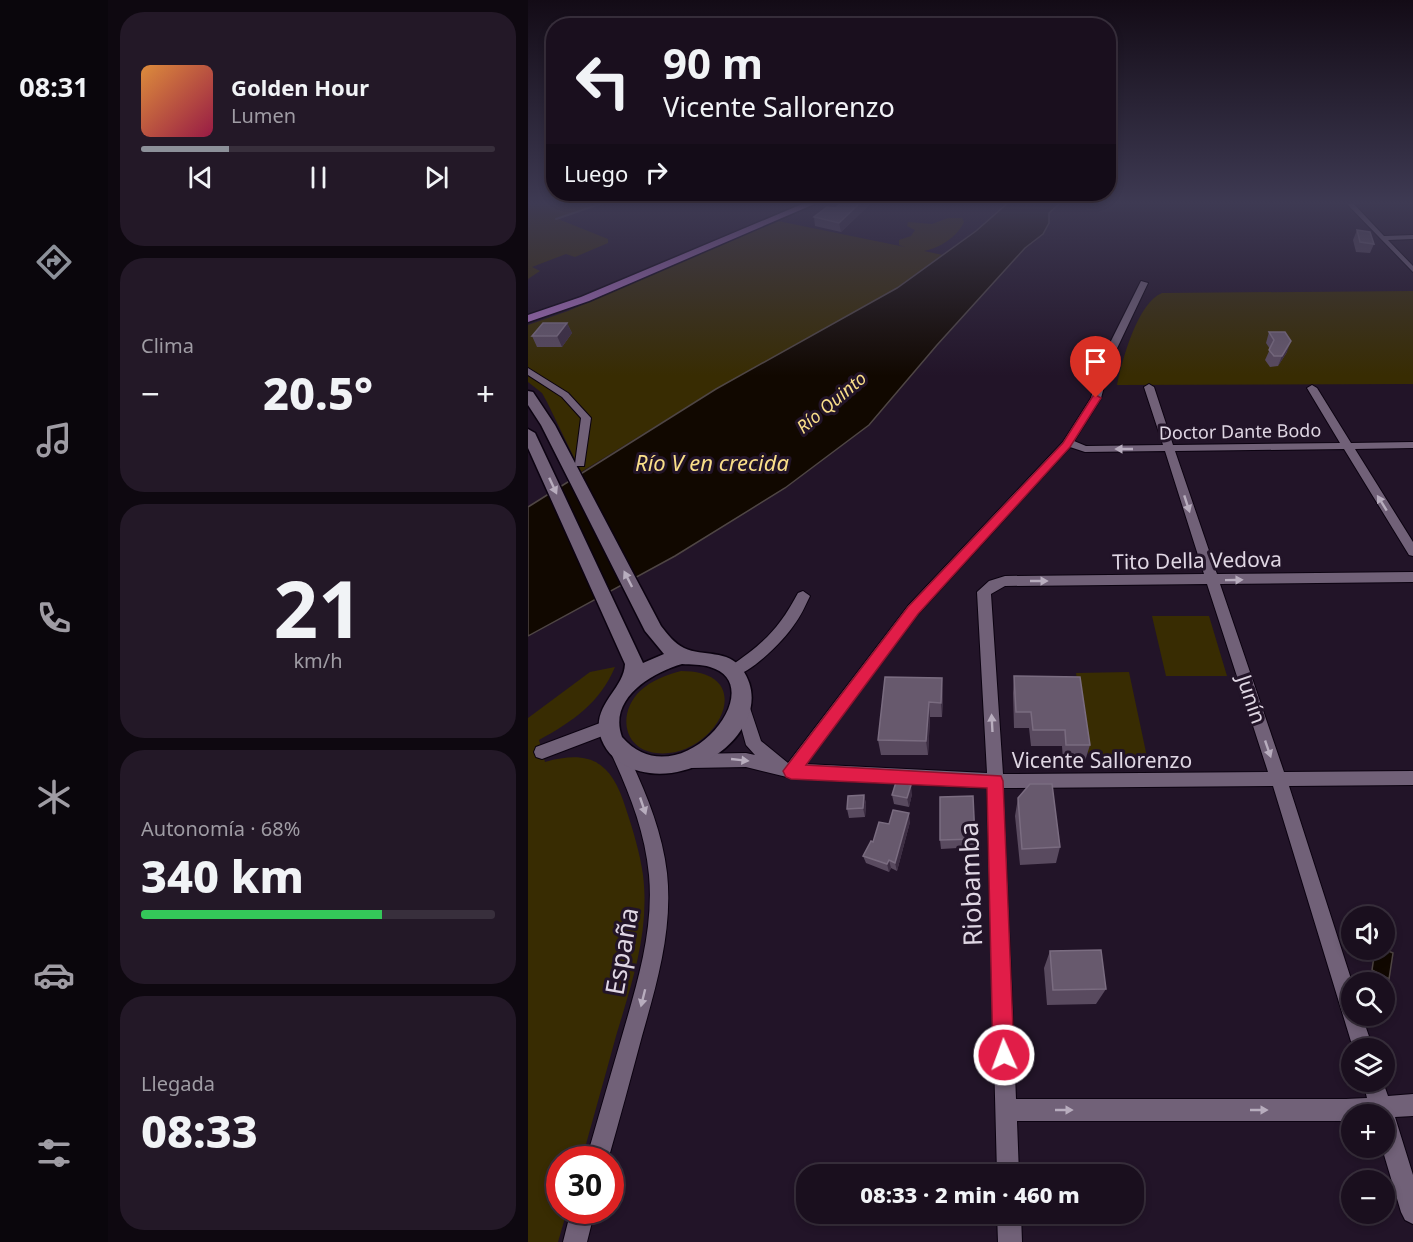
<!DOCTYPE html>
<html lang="es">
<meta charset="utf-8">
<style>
:root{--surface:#1a0f1e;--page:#231827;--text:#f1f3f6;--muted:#9f9ca4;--line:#382f3c;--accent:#8c9099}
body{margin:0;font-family:"Noto Sans",sans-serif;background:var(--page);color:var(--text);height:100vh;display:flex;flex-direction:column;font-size:22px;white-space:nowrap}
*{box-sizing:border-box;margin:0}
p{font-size:20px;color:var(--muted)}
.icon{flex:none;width:33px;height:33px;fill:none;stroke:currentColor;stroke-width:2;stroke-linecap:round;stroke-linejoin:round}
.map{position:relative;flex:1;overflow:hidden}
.details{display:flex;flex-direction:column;gap:12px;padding:12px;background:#0e0810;width:420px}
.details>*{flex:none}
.banner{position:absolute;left:18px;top:18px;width:570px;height:183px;border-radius:24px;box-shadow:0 3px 9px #0003,0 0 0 2px var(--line);background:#1a0f1e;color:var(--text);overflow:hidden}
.fabs{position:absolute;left:813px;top:906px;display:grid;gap:12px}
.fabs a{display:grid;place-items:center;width:54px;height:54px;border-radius:50%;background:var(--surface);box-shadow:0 3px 9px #0003,0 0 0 2px var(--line);font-size:30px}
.speed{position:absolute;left:18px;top:1146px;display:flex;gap:12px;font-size:30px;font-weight:700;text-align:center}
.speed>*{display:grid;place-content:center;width:78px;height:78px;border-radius:50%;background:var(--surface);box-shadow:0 3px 9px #0003,0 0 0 2px var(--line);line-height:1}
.speed .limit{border:9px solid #d22;background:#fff;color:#111}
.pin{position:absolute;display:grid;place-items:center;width:51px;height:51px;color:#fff;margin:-62px -26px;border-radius:50% 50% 50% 0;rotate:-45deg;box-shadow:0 0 6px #0007}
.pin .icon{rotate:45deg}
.me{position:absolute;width:66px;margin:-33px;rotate:358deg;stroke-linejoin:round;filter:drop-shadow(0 0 4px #0008)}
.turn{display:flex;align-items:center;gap:21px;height:126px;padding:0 18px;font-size:27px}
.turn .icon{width:78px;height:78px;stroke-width:2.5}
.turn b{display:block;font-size:42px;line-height:51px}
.then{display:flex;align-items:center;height:57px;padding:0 18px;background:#0003;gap:12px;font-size:22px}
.big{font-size:45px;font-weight:800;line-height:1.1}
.details .card{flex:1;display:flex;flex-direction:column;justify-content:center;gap:9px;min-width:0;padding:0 21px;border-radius:24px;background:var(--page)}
.details .dial{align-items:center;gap:0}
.dial b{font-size:78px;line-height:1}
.song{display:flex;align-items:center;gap:18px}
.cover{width:72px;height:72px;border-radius:9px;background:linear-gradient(135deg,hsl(30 70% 55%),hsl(340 70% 35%))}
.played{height:6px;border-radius:3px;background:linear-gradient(90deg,var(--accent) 25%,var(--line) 25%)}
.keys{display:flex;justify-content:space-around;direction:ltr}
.heat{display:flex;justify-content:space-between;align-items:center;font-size:33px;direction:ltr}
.charge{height:9px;border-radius:4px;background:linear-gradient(90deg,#34c759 68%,var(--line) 0)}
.trip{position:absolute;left:268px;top:1164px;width:348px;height:60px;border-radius:24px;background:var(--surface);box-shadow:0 3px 9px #0003,0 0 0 2px var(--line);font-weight:800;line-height:60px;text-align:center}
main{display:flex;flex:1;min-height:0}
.dock{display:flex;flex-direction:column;width:108px;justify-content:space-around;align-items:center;background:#0a060c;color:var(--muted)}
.dock .icon{width:42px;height:42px}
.dock .active{color:var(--accent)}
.dock b{font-size:27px;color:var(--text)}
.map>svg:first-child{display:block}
.green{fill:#382c02}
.water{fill:#110800;stroke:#4f4644;stroke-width:1.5}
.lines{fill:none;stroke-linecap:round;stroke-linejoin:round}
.stream{stroke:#4f4644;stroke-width:2}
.street-casing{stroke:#0b0210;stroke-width:2}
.secondary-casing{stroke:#0b0210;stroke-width:3}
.primary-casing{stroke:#0b0210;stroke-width:3}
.street{fill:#716178;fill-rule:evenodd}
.secondary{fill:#716178;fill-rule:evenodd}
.primary{fill:#a56eba;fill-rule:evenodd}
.wall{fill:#594a5f}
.shaded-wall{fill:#3d2e43}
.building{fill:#67596d;stroke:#7a6c80;stroke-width:1.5}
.oneway{fill:#b8adbe}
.route{fill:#e11d48;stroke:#92132f;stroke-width:1.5}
.labels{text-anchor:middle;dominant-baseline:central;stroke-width:6;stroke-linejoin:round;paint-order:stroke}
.far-water-label{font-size:18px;font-style:italic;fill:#f9de89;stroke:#221428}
.far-street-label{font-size:18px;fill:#dfd6e3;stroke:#221428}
.street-label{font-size:21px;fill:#dfd6e3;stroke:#221428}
.water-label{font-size:22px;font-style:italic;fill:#f9de89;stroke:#221428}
.near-street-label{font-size:26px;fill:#dfd6e3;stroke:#221428}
</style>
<main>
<nav class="dock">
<b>08:31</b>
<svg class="icon active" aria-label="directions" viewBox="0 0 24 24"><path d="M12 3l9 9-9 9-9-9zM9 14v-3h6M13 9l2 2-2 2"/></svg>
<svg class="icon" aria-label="music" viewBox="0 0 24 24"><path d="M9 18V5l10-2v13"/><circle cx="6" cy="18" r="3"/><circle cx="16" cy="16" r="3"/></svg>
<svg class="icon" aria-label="phone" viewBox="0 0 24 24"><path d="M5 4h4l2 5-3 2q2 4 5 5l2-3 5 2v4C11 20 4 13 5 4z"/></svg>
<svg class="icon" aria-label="climate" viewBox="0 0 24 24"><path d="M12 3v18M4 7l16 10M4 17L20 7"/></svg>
<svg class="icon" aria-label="car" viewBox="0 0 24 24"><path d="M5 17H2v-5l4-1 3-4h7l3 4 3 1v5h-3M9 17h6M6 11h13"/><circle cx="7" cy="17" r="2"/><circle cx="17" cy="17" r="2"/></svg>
<svg class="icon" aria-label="filters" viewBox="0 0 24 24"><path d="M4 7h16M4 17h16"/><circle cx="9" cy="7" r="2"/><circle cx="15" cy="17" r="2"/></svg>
</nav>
<section class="details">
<div class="card">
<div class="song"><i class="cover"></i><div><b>Golden Hour</b><p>Lumen</p></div></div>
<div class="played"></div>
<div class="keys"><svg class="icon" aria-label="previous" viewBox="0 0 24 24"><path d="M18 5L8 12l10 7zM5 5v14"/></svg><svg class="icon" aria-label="pause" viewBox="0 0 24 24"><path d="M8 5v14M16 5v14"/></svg><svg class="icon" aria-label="next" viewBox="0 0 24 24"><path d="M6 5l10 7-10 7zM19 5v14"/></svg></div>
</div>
<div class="card"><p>Clima</p>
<div class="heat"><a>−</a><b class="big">20.5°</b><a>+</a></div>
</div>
<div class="card dial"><b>21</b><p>km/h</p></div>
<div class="card"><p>Autonomía · 68%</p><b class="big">340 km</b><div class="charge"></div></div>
<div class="card"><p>Llegada</p><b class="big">08:33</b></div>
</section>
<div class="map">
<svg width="885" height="1242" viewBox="0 0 885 1242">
<rect width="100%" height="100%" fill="#221428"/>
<!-- green -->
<path class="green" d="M 0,202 L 78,202 L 30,219 L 80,239 L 80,243 L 47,257 L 38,254 L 4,267 L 12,271 L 0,279 Z
M 420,218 L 434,218 L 436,222 C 429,237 412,248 396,251 L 415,255 L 369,288 L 188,389 L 53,472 L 19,402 L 14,393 L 0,382 L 0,325 L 40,311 L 250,221 L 377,247 L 371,245 L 371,240 L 383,236 L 387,230 L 379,226 L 380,222 L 404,224 Z
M 885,291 L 885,384 L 589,385 C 594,360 610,302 634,293 Z
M 624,616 L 681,616 L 699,676 L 638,676 Z
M 87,667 C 72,703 44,722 11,740 L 17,762 C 64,749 84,763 98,809 C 105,830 112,853 115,875 C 122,931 104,983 88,1036 C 77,1077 65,1118 54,1159 L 32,1160 L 32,1210 L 39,1211 L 30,1242 L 0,1242 L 0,718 L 62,672 Z
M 153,671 C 235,671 187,760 128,753 C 94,749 90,712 112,691 C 124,680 138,675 153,671 Z
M 601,672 L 619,757 L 561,758 L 548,673 Z"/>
<!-- water -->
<path class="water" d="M 481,202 L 533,202 L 521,213 L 521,223 L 515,234 L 497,248 L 409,345 L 341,425 L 257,488 L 147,556 L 0,636 L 0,507 L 188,389 L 369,288 L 448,231 Z
M 856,949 L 865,953 L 861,979 L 844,970 L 847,950 Z"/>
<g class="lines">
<!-- stream -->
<path class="stream" d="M 28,219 L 78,202"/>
<defs>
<path id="street" d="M 817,202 L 824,202 L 856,236 L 885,235 L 885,239 L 860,240 L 885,266 L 885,272 Z
M 613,281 L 620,283 L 583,361 L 573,398 L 546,441 L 558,446 L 635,445 L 616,387 L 621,384 L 626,387 L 645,445 L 812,443 L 779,388 L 784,385 L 789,388 L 823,443 L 885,442 L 885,448 L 827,449 L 885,542 L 885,556 L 881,555 L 816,449 L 647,451 L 689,574 L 885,572 L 885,582 L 692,584 L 756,772 L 885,771 L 885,785 L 761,786 L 824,982 L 824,1016 L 834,1016 L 845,1048 L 825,1048 L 745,786 L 475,788 L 488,1099 L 818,1099 L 839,1098 L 835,1082 L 855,1082 L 860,1096 L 885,1094 L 885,1116 L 867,1117 L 885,1175 L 885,1224 L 877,1220 L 873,1212 L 854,1148 L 856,1148 L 856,1114 L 824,1114 L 824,1120 L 818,1121 L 489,1121 L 491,1174 L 469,1174 L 459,788 L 263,778 L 218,767 L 163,768 L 157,766 L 155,761 L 157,756 L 163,754 L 218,753 L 227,755 L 218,745 L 207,705 L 209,701 L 214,699 L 219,701 L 221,705 L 233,741 L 260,763 L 380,606 L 535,442 L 563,398 L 573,361 ZM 542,447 L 557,452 L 637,451 L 676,574 L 477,576 L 461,581 L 449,592 L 459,773 L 277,764 L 390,614 ZM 679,584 L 740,772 L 475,774 L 463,594 L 477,586 Z
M 0,368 L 40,393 L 63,418 L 56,466 L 48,466 L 47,464 L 53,418 L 34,397 L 0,375 Z
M 275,591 L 282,596 C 277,606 273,616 266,625 C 257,639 217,681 201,675 L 199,671 L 201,667 C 235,644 251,629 270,593 Z
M 80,720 L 85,722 L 88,727 L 85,732 L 14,759 L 8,757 L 6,752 L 8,747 Z
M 91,746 L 97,748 C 116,788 134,829 139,873 C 145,929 129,983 114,1036 C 103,1077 92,1118 80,1160 L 58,1160 C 70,1118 82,1077 94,1036 C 109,984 126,930 121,875 C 117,831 101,792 83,753 L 85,748 Z
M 43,1210 L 67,1210 L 59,1242 L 35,1242 Z
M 469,1214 L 493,1214 L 494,1242 L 470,1242 Z"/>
<path id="secondary" d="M 0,391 L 5,392 L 27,425 L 133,626 C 140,635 146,643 156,648 C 175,657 200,649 214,669 C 255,726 156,802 93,763 C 82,756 73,744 71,730 C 68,702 96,688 97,664 L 0,448 L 0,429 L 7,433 L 115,663 L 136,654 L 117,631 L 13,425 L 0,405 ZM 154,664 C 163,665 173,664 182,667 C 247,686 150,802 94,737 C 80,699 123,673 154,664 Z"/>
<path id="primary" d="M 279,202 L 291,202 L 61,301 L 0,322 L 0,315 L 53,297 Z"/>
</defs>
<!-- street casing -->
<use href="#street" class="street-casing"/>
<!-- secondary casing -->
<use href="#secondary" class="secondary-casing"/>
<!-- primary casing -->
<use href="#primary" class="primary-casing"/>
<!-- street -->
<use href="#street" class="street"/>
<!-- secondary -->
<use href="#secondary" class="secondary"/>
<!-- primary -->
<use href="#primary" class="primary"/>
</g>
<!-- wall -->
<path class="wall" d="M 341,205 L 313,232 L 287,226 L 286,217 L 308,208 Z
M 829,230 L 846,244 L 842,253 L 828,252 L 825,240 Z
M 39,323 L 44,333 L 34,347 L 9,347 L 4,336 Z
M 741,332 L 759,352 L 750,366 L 742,367 L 737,360 L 742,349 L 738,343 Z
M 486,676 L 562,745 L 557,761 L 535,761 L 534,746 L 503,746 L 501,728 L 486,728 L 485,693 Z
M 357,677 L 415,693 L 414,717 L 402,717 L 400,755 L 353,755 L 350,740 Z
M 384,794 L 381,807 L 366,804 L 364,795 Z
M 336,795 L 338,804 L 337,817 L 321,818 L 319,809 Z
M 490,798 L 532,847 L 528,863 L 492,865 L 487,816 Z
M 382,822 L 369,871 L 363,868 L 361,872 L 338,863 L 335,856 L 361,824 Z
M 447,839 L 447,847 L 413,849 L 412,840 Z
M 522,951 L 578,989 L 568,1004 L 519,1005 L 516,968 Z"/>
<!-- shaded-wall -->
<path class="shaded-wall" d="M 333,202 L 341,202 L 341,205 L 313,232 L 311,223 Z
M 39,323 L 44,333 L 34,347 L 29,336 Z
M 763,341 L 759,352 L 750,366 L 754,356 Z
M 414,678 L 415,693 L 414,717 L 413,703 Z
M 401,702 L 402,717 L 400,755 L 398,741 Z
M 383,785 L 384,794 L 381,807 L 379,798 Z
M 336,795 L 338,804 L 337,817 L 335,808 Z
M 381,813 L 382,822 L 369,871 L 367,863 Z
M 361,860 L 363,868 L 361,872 L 359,864 Z"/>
<!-- building -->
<path class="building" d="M 314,202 L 333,202 L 311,223 L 286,217 L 299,207 L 308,208 Z
M 829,230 L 842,232 L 846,244 L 832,242 Z
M 15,323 L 39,323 L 29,336 L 4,336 Z
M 741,332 L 757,332 L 763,341 L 754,356 L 746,356 L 741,350 L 746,340 Z
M 486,676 L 552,677 L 562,745 L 538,745 L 537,730 L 505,730 L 503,712 L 488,712 Z
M 357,677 L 414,678 L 413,703 L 401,702 L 398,741 L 350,740 Z
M 368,782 L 383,785 L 379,798 L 364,795 Z
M 502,784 L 524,784 L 532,847 L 494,849 L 490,798 Z
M 336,795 L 335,808 L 319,809 L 320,796 Z
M 445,796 L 447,839 L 412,840 L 412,797 Z
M 365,810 L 381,813 L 367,863 L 361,860 L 359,864 L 335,856 L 343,841 L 345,842 L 351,822 L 361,824 Z
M 573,950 L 578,989 L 525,990 L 522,951 Z"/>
<!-- one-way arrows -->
<defs><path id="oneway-solid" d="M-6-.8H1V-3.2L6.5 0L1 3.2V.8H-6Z" transform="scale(1.5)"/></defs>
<g class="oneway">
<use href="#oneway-solid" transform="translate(596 449) rotate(180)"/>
<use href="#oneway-solid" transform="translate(25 486) rotate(65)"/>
<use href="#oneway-solid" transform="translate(854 503) rotate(-122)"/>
<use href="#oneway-solid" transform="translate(659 504) rotate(72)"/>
<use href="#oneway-solid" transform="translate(100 579) rotate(-117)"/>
<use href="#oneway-solid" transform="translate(706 580) rotate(-1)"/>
<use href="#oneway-solid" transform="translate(511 581)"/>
<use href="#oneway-solid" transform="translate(464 723) rotate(-93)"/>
<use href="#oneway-solid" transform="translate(740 749) rotate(71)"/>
<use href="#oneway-solid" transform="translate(212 760) rotate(6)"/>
<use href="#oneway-solid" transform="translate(115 806) rotate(71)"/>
<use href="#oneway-solid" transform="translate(115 998) rotate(104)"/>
<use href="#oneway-solid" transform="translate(536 1110)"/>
<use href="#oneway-solid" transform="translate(731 1110)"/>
</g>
<!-- sky -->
<linearGradient id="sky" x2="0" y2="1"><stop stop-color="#130b16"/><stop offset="0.54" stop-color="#3e3a53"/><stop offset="1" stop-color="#3e3a53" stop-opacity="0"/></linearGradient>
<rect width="885" height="376" fill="url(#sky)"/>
<!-- route -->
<path class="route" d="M 568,395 L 573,398 L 542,447 L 390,614 L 278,765 L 473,776 L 475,781 L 486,1055 L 483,1063 L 476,1066 L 468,1063 L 465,1055 L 459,788 L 263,779 L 258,777 L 255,771 L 380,607 L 535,443 L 565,396 Z"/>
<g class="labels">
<!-- far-water labels -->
<g class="far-water-label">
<text transform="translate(303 402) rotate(-40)">Río Quinto</text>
</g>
<!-- far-street labels -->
<g class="far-street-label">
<text transform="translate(712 431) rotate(-1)">Doctor Dante Bodo</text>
</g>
<!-- street labels -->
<g class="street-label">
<text transform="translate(669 560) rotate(-1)">Tito Della Vedova</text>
<text transform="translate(724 699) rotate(71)">Junín</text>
<text x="574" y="760">Vicente Sallorenzo</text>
</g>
<!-- water labels -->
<g class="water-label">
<text x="184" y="462">Río V en crecida</text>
</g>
<!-- near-street labels -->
<g class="near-street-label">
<text transform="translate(442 884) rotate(-92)">Riobamba</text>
<text transform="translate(93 951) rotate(-80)">España</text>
</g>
</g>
</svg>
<div class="fabs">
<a><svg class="icon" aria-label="sound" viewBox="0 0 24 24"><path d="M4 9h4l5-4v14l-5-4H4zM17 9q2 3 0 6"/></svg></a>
<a><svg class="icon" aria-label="search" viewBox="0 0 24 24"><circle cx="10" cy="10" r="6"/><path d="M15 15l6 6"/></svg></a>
<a><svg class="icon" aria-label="layers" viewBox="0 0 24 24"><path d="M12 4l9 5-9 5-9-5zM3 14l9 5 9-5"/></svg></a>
<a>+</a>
<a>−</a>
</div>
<div class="speed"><div class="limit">30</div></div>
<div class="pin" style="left:568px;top:398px;background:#d93025"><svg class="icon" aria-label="arrive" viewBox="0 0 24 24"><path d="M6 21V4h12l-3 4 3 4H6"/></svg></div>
<svg class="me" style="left:476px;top:1055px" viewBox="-20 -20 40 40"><circle r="17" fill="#e11d48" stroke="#fff" stroke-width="3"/><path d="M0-11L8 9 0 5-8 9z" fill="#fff"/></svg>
<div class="trip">08:33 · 2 min · 460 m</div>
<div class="banner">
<div class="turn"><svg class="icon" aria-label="left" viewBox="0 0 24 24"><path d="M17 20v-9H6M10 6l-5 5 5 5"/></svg><div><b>90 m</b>Vicente Sallorenzo</div></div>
<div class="then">Luego<svg class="icon" aria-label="right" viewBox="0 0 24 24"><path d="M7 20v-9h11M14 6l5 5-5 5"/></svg></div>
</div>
</div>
</main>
